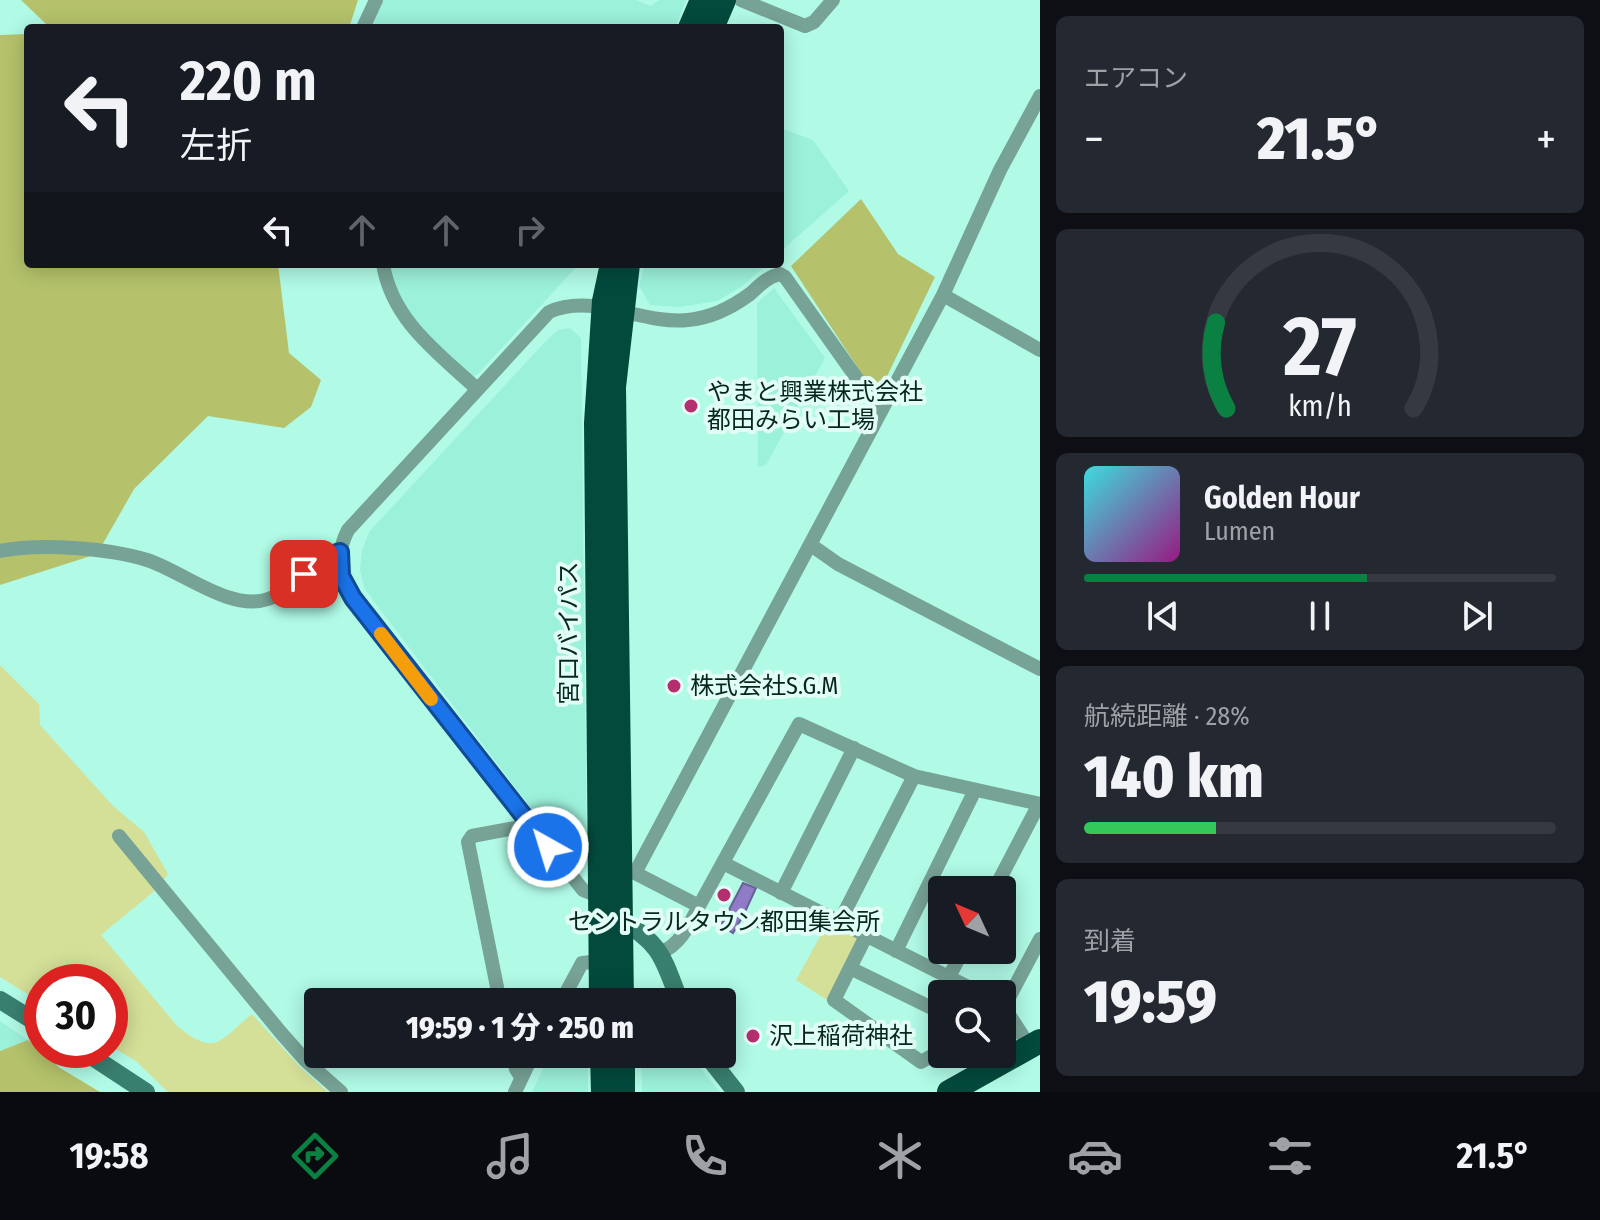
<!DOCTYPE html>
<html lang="ja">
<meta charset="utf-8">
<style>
:root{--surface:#171b24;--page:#242831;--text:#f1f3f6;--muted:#9ea1a6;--line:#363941;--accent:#0b8043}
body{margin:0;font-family:"Fira Sans Condensed","Noto Sans JP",sans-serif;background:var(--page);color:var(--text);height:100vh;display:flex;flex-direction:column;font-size:30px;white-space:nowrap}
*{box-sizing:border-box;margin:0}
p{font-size:26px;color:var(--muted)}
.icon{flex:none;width:44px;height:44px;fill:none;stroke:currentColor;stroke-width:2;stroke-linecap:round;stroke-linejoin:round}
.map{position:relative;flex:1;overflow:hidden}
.panel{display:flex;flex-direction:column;gap:16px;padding:16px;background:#0d0f14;width:560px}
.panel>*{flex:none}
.guide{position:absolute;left:24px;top:24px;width:760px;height:244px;border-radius:8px;box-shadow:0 4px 20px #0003;background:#171b24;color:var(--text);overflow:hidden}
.needle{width:52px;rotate:314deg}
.tools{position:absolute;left:928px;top:876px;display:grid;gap:16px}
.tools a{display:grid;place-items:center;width:88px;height:88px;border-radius:8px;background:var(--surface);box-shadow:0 4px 20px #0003;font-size:40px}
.speed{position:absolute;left:24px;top:964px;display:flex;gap:16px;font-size:40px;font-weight:700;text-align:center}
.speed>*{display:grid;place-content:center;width:104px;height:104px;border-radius:50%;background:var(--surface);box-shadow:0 4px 20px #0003;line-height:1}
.speed .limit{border:12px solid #d22;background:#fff;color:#111}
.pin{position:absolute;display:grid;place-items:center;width:68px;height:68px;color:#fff;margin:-34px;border-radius:16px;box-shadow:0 4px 12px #0006}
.me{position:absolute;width:88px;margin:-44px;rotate:321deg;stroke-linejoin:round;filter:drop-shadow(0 0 6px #0008)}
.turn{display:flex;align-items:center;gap:28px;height:168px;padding:0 24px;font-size:36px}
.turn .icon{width:104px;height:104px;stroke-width:2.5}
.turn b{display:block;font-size:56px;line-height:68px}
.lanes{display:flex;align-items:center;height:76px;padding:0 24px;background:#0003;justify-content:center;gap:40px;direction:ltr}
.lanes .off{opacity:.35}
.big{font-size:60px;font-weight:800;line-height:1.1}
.panel .card{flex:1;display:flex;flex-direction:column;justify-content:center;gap:12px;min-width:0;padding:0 28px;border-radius:12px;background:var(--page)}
.panel .dial{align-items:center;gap:0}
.dial svg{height:208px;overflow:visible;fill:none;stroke:var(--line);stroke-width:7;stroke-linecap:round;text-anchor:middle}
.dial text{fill:var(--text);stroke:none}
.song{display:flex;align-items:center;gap:24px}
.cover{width:96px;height:96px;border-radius:12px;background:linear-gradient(135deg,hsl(180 70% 55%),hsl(310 70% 35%))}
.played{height:8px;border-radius:4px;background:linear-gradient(90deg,var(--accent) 60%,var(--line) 60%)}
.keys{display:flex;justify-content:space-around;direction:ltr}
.heat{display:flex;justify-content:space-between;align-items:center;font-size:44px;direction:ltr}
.charge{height:12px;border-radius:6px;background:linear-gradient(90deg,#34c759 28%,var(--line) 0)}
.trip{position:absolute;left:304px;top:988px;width:432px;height:80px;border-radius:8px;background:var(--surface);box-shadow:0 4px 20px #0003;font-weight:800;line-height:80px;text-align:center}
.tab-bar{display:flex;height:128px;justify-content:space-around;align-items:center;background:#090b0e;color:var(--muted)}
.tab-bar .icon{width:56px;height:56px}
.tab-bar .active{color:var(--accent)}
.tab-bar b{font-size:36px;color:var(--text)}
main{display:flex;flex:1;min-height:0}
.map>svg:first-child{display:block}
.built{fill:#9cf1da}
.green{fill:#d4df98}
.forest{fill:#b5c26b}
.water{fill:#8f7bc6;stroke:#666294;stroke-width:2}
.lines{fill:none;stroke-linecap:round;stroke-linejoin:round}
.street{stroke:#77a296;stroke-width:14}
.secondary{stroke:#397f6f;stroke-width:18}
.highway{stroke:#034a3d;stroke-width:24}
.route-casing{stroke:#114b97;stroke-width:20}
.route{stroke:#1a73e8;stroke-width:14}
.slow{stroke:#f59e0b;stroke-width:14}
.poi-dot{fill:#b52e6f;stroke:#e1fdf5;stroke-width:3}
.labels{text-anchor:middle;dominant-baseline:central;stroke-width:8;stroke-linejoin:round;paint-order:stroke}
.poi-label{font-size:24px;fill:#06261f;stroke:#e1fdf5;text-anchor:start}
.street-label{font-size:24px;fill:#06261f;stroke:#e1fdf5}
</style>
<main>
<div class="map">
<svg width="1040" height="1092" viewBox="0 0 1040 1092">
<rect width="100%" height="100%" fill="#b0fae6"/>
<!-- built -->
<path class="built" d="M 381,0 L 636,0 L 650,6 L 660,0 L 686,0 L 675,28 L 368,28 Z
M 780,128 L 813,140 L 849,191 L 780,252 Z
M 389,264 L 579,264 L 477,375 L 471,376 L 417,325 L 399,299 Z
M 645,264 L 767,264 L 741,287 L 717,301 L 680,307 L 650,305 L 639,286 Z
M 774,288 L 825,358 L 766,465 L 758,467 L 757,303 Z
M 570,328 L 581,338 L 587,862 L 575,866 L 364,588 L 360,569 L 362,551 L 369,532 L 546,341 L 558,330 Z
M 0,1021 L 28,1040 L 0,1051 Z
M 550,1054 L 588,1054 L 588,1092 L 532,1092 Z
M 641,1054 L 689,1054 L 720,1092 L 642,1092 Z"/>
<!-- green -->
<path class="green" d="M 0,665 L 39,704 L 40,725 L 113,806 L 144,832 L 168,874 L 152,893 L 101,935 L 178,1027 C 216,1057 219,1041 252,1014 L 300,1067 L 328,1092 L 168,1092 L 136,1061 L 110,1046 L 110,982 L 42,982 L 42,1003 L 0,977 Z
M 827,924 L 859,939 L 827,1000 L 796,980 Z"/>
<!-- forest -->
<path class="forest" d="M 21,0 L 358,0 L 349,28 L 42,28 L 46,24 Z
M 28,34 L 28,264 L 278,264 L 289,353 L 321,380 L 311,407 L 284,428 L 208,416 L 134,489 L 97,554 L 0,585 L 0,35 Z
M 861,199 L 898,254 L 935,277 L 877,397 L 791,266 Z
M 28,1040 L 60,1068 L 100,1092 L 0,1092 L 0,1051 Z"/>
<!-- water -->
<path class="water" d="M 743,883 L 756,888 L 744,914 L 762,924 L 760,928 L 741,919 L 733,933 L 721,925 Z"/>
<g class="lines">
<!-- street -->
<path class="street" d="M 741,0 L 805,26 L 814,22 L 833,0
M 363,28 L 376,0
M 1040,96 L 1000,170 L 943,295 L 635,873 L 699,906 L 799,724 L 914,776 L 1040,804
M 383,264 C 392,320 437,352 476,388
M 943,295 L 1040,350
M 811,545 L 838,564 L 1040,669
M 0,551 C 39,543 108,548 147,560 C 182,571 230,612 268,599 C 295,590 313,562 340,552
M 119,836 L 282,1034 L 306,1061 L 341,1092
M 723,863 L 982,994
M 994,890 L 1039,804
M 781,893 L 854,748
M 598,896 L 583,890 L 353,598 C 339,574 335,555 348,530 L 549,312 C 593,292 642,325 688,320 C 711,318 731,308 750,294 C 759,286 767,277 780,274 L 785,277 L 875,404 L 882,408
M 839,923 L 914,776
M 866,936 L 834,1000 L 921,1062 L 942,1050
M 896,951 L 975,790
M 660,953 C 681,944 689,925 699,906
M 850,968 L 942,1013
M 949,977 L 963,950
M 500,1002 L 468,842 L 472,836 L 531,825
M 561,1002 L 582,963 L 600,961
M 1002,1004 L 1030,1047
M 1005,1005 L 1040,939
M 512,1054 L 516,1069 L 521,1077
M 515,1092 L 533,1054"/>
<!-- secondary -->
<path class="secondary" d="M 621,920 C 663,945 663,959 680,1002
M 0,1000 L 42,1026
M 82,1050 L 146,1092
M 706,1054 L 736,1092"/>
<!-- highway -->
<path class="highway" d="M 690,28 L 702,0
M 712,28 L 724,0
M 601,1002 L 596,423 L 604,301 L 612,264
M 622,1002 L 614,387 L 628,264
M 602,1054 L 603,1092
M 623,1054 L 623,1092
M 949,1092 L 1040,1041"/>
</g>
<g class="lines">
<defs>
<path id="route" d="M 304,574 L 327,556 L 340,552 L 341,576 L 353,598 L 548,847"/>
</defs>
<!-- route casing -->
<use href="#route" class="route-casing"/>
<!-- route -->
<use href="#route" class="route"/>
<!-- slow -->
<path class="slow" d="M 381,634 L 431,699"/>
</g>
<!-- markers -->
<g class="poi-dot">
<circle cx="691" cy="406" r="8"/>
<circle cx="674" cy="686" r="8"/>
<circle cx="724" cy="895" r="8"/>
<circle cx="753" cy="1036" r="8"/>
</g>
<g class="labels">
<!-- poi labels -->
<g class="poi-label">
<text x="707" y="392">やまと興業株式会社<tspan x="707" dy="28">都田みらい工場</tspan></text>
<text x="690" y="686">株式会社S.G.M</text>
<text x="724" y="922" text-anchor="middle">セントラルタウン都田集会所</text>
<text x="769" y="1036">沢上稲荷神社</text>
</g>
<!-- street labels -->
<g class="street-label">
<text transform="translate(569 633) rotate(-90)">宮口バイパス</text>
</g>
</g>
</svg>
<div class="tools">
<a><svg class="needle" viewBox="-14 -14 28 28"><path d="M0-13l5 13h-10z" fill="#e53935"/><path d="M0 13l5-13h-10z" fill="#9ea1a6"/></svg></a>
<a><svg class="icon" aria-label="search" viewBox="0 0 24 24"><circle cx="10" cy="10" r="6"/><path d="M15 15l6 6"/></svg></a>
</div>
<div class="speed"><div class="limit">30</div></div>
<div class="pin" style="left:304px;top:574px;background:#d93025"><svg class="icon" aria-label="arrive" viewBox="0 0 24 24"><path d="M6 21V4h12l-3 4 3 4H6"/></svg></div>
<svg class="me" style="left:548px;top:847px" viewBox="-20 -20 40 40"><circle r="17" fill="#1a73e8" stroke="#fff" stroke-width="3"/><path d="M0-11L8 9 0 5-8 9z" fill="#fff"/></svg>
<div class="trip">19:59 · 1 分 · 250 m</div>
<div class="guide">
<div class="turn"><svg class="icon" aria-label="left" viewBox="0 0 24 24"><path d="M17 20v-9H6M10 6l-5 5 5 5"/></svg><div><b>220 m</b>左折</div></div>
<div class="lanes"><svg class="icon" aria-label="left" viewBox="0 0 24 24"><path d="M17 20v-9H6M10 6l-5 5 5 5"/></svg><svg class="icon off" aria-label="ahead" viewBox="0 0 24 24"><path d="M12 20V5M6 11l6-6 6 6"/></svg><svg class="icon off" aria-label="ahead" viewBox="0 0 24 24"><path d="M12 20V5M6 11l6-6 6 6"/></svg><svg class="icon off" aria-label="right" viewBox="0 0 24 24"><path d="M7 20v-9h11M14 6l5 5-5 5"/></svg></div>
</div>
</div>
<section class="panel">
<div class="card"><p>エアコン</p>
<div class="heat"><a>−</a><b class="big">21.5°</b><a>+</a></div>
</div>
<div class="card dial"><svg viewBox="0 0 100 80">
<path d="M14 69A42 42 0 1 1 86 69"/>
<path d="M14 69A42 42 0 0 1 10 36" stroke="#0b8043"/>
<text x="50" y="56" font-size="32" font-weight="700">27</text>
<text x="50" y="72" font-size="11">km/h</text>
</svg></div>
<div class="card">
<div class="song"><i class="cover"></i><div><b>Golden Hour</b><p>Lumen</p></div></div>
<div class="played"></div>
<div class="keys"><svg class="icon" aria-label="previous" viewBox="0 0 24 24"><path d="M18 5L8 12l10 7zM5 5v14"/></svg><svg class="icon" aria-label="pause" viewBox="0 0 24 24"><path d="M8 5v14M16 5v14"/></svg><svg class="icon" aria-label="next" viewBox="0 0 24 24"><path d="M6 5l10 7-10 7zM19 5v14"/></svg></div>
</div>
<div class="card"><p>航続距離 · 28%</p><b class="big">140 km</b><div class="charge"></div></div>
<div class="card"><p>到着</p><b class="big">19:59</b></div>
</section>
</main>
<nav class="tab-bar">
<b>19:58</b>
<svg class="icon active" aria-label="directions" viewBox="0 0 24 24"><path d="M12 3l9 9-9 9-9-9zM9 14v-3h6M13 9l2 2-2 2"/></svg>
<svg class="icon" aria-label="music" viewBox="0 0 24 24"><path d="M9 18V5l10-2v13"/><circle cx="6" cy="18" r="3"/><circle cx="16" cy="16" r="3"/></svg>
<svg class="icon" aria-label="phone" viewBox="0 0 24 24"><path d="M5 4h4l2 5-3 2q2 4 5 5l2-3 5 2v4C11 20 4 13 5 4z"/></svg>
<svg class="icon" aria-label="climate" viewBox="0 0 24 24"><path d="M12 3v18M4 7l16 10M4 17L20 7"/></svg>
<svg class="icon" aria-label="car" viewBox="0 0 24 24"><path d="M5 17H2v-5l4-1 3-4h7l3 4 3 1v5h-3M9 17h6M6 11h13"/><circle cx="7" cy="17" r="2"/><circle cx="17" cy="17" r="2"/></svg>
<svg class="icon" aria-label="filters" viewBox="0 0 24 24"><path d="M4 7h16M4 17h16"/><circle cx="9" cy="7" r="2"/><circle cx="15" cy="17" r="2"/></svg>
<b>21.5°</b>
</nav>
